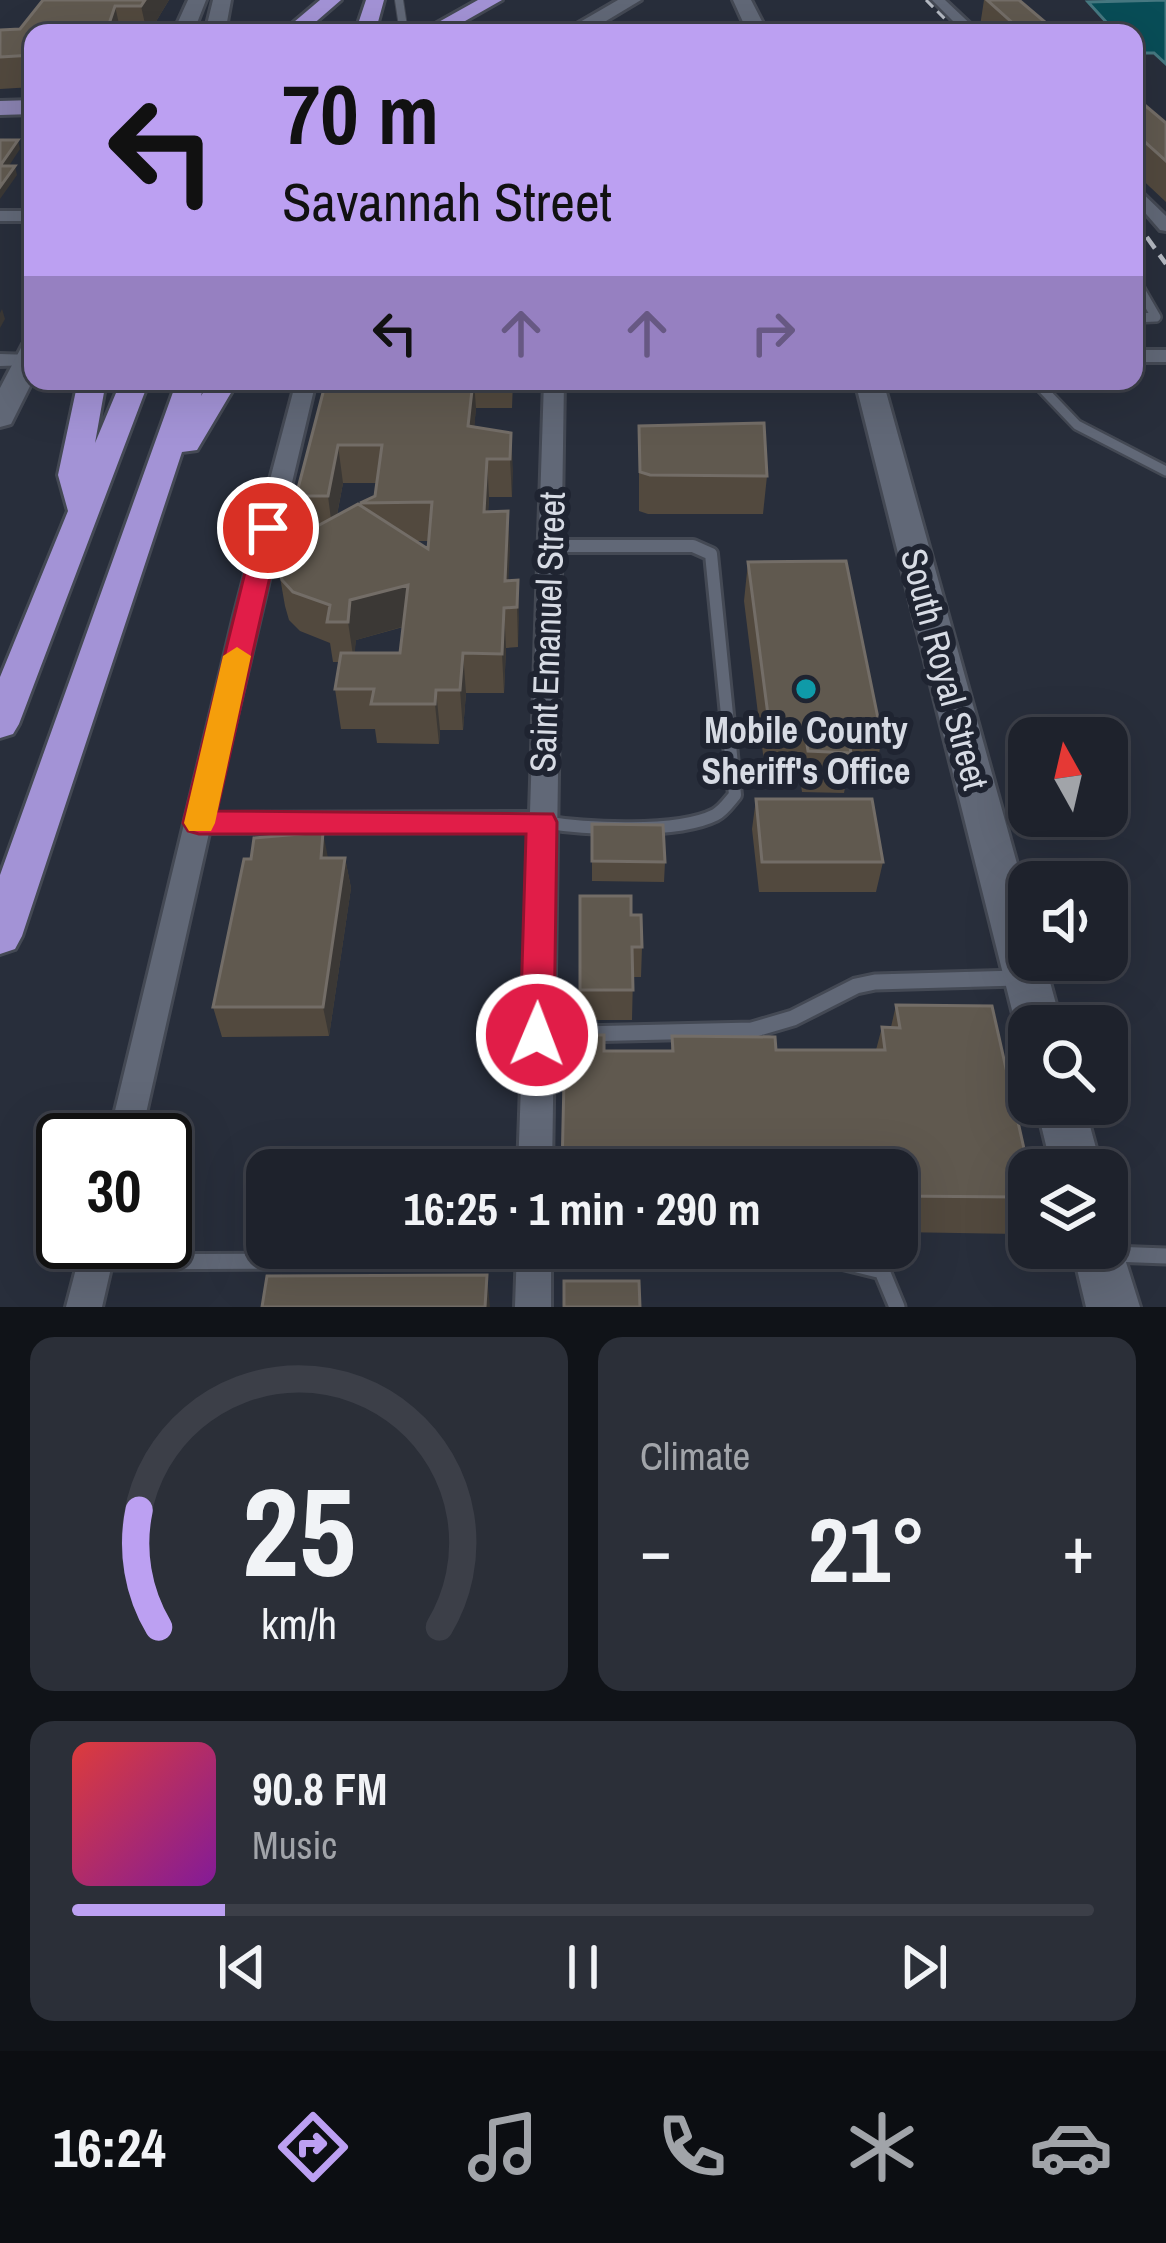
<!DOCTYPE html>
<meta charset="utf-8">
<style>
:root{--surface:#1e222c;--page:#2b2f38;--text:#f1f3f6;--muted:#a1a4a9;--line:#3c3f48;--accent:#bca0f2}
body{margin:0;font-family:"Archivo Narrow",sans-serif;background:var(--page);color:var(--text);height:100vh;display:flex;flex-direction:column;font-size:45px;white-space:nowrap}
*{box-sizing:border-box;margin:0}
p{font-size:39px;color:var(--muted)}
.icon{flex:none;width:66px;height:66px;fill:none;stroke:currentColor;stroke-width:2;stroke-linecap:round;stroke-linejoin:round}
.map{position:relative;height:1307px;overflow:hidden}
.sheet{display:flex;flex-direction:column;gap:30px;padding:30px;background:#101318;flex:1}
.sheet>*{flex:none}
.top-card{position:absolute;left:24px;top:24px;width:1119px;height:366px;border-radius:24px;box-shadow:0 12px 48px #0002,0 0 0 3px var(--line);background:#bca0f2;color:#111;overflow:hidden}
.needle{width:78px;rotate:352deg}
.tools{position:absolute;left:1008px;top:717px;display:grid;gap:24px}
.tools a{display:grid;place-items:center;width:120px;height:120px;border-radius:24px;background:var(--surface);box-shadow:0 12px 48px #0002,0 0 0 3px var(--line);font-size:60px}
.speed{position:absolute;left:36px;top:1113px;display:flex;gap:24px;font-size:60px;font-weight:700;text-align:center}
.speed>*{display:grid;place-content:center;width:156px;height:156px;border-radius:50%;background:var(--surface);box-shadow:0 12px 48px #0002,0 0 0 3px var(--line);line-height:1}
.speed .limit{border:6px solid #111;border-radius:18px;background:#fff;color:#111}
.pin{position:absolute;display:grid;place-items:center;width:102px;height:102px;color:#fff;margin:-51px;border:6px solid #fff;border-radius:50%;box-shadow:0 3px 12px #0007}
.me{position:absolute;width:132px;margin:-66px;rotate:1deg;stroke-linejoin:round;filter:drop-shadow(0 0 9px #0008)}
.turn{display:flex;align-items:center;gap:42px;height:252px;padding:0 60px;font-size:54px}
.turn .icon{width:156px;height:156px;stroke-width:2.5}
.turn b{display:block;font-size:84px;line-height:102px}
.lanes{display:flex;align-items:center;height:114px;padding:0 60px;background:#0003;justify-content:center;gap:60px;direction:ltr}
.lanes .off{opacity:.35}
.big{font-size:90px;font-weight:700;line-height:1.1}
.sheet .tile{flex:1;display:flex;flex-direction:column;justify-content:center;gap:18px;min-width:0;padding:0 42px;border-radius:24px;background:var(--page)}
.sheet .dial{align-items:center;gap:0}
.dial svg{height:312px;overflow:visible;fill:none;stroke:var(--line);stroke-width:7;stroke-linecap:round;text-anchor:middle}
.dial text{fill:var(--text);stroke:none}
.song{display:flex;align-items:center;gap:36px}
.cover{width:144px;height:144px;border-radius:18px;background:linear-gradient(135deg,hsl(0 70% 55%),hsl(290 70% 35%))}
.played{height:12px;border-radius:6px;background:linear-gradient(90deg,var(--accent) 15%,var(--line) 15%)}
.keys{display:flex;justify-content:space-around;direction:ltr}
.heat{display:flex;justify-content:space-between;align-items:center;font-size:66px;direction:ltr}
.sheet .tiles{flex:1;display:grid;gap:30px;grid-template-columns:1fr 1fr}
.tile:last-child{grid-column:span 2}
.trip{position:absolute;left:246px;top:1149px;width:672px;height:120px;border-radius:24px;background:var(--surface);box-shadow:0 12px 48px #0002,0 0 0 3px var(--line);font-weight:700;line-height:120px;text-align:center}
.menu{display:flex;height:192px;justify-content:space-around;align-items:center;background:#0c0e12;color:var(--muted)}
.menu .icon{width:84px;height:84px}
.menu .active{color:var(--accent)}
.menu b{font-size:54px;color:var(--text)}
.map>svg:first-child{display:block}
.water{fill:#084d57;stroke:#467881;stroke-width:3}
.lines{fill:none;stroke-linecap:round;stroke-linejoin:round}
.lane-far3-casing{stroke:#444954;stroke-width:10}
.lane-far2-casing{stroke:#444954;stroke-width:14}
.lane-far1-casing{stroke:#444954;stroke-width:18}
.lane-casing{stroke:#444954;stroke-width:21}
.street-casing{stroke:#444954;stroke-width:6}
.secondary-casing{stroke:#444954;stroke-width:6}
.primary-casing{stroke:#444954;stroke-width:6}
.highway-casing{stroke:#444954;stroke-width:6}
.lane-far3{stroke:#616877;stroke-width:8}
.lane-far2{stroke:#616877;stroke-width:9}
.lane-far1{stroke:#616877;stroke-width:12}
.lane{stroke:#616877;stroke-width:15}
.street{fill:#616877;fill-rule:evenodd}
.secondary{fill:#616877;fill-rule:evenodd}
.primary{fill:#8982b0;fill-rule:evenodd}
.highway{fill:#a393d6;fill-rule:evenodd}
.rail-far1{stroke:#b4b9c2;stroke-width:3;stroke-dasharray:10 6;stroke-linecap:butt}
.rail{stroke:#b4b9c2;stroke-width:4.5;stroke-dasharray:14 8;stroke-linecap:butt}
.wall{fill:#52493e;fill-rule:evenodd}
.shaded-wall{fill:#3b3835}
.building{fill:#60594f;stroke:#736d67;stroke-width:3}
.route{fill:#e11d48;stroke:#92132f;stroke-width:3}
.slow{fill:#f59e0b}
.culture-dot{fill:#0f9aa8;stroke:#1f2431;stroke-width:4.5}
.labels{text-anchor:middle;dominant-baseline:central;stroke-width:12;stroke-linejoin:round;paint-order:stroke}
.street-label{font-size:36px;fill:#d7dbe4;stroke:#1f2431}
.poi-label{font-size:36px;font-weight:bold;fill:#d7dbe4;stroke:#1f2431}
</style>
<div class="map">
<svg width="1166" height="1307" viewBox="0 0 1166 1307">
<rect width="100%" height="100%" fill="#282e3b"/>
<!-- water -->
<path class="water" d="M 1166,0 L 1166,64 L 1154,53 L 1134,53 L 1134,33 L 1033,33 L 1028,28 L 1109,25 L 1088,2 Z"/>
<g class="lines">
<defs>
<path id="lane-far3" d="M 399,0 L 404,33"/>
<path id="lane-far2" d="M 1134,279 L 1156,317 L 1134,318
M 750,381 L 751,386
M 1035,381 L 1077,425 L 1166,471"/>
<path id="lane-far1" d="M 543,822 C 585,829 677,834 715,815 C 723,811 729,802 735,795 L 711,554 L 693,546 L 549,546"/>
<path id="lane" d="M 538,1035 L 752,1030 L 793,1018 L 856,986 L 875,982 L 1018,978
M 1112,1254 L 1166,1256
M 97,1262 L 833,1259 L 882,1271 L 897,1307"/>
<path id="street" d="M 932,0 L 945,0 L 980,33 L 965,33 Z
M 1134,185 L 1166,216 L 1166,231 L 1160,230 L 1134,200 Z
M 0,211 L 33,211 L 33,221 L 0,221 Z
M 1134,350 L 1166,350 L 1166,362 L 1134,362 Z
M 0,354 L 33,355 L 33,365 L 0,366 Z
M 296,381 L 316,381 L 214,813 L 530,812 L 544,381 L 564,381 L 552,1170 L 518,1170 L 530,832 L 209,833 L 140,1140 L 108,1140 L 234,616 Z
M 83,1242 L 117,1242 L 102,1307 L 66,1307 Z
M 517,1248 L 551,1248 L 551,1307 L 515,1307 Z"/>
<path id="secondary" d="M 188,0 L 206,0 L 193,33 L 173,33 Z
M 213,0 L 231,0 L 225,33 L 205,33 Z
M 618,0 L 641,0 L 586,33 L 561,33 Z
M 733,0 L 751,0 L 768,33 L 748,33 Z
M 33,342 L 33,380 L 11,424 L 0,427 L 0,388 L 23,344 Z
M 855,381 L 883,381 L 1029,907 L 1029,960 L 1044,960 L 1062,1026 L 1029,1026 L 1029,1042 L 1016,1026 Z
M 1036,1104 L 1084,1104 L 1102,1170 L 1052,1170 Z
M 1107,1226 L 1116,1230 L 1140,1307 L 1086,1307 L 1072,1248 L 1107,1248 Z"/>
<path id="primary" d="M 33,100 L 33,114 L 0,115 L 0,101 Z"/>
<path id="highway" d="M 320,0 L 341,0 L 303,33 L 281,33 Z
M 366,0 L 384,0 L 375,33 L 355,33 Z
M 478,0 L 502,0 L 444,33 L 419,33 Z
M 78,381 L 106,381 L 95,443 L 121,381 L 149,381 L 19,724 L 13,734 L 0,738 L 0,677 L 68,511 L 58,475 Z
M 177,381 L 205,381 L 201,396 L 210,381 L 238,381 L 197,450 L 182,452 L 22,936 L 15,949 L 0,954 L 0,875 Z"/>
</defs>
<!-- lane-far3 casing -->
<use href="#lane-far3" class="lane-far3-casing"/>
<!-- lane-far2 casing -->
<use href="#lane-far2" class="lane-far2-casing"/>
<!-- lane-far1 casing -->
<use href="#lane-far1" class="lane-far1-casing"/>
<!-- lane casing -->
<use href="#lane" class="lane-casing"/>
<!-- street casing -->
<use href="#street" class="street-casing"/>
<!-- secondary casing -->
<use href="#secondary" class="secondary-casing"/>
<!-- primary casing -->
<use href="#primary" class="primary-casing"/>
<!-- highway casing -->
<use href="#highway" class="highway-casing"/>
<!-- lane-far3 -->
<use href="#lane-far3" class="lane-far3"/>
<!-- lane-far2 -->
<use href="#lane-far2" class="lane-far2"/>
<!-- lane-far1 -->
<use href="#lane-far1" class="lane-far1"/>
<!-- lane -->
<use href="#lane" class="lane"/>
<!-- street -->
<use href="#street" class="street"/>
<!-- secondary -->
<use href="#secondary" class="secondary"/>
<!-- primary -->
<use href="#primary" class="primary"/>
<!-- highway -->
<use href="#highway" class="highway"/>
<!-- rail-far1 -->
<path class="rail-far1" d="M 926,0 L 959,33"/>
<!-- rail -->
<path class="rail" d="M 1134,219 L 1166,264"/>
</g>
<!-- wall -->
<path class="wall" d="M 43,0 L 169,0 L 149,33 L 33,33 L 33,87 L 0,89 L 0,30 L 20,29 Z
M 984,0 L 1019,0 L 1058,33 L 987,33 L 980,26 Z
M 1134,96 L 1166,123 L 1166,202 L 1134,172 Z
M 326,381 L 513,381 L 512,408 L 476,408 L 474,427 L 511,433 L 512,497 L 489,497 L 488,512 L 508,511 L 508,581 L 518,580 L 518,647 L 506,648 L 504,693 L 466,693 L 463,730 L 440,730 L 439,744 L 377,743 L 375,729 L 341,729 L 335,689 L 340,662 L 333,662 L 330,643 L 300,631 L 289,620 L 285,606 L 278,566 L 303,534 L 296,496 ZM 343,483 L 376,483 L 375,496 L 360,503 L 360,505 L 337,515 ZM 415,541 L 429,541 L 428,549 ZM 403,627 L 400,653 L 354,653 L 356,640 Z
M 639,426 L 767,476 L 763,514 L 648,514 L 639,511 Z
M 748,562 L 882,738 L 874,778 L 847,777 L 844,793 L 802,792 L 800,778 L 766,778 L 744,601 Z
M 756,799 L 883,862 L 876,892 L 759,892 L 752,829 Z
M 592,824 L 665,862 L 664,882 L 592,881 Z
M 328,858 L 345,858 L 351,888 L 329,1036 L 222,1037 L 213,1007 Z
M 580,896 L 631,915 L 642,947 L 641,977 L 633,977 L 632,1020 L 580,1020 Z
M 896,1005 L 1029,1171 L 1029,1211 L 1019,1234 L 897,1232 L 897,1170 L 671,1051 L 672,1036 L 776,1050 L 876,1050 L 882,1027 L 891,1027 Z"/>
<!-- shaded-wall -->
<path class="shaded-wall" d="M 145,0 L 169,0 L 149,33 L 147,33 L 141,6 Z
M 115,6 L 121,33 L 106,33 Z
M 18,140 L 20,149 L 3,175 L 0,166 Z
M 15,166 L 17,175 L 0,199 L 0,187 Z
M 1143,273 L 1134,304 L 1134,287 L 1137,277 Z
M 2,309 L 5,319 L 0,328 L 0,313 Z
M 473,381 L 474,381 L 476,408 L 471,464 L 468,426 Z
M 511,433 L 513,471 L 512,497 L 510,459 Z
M 338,445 L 343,483 L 333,535 L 328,496 Z
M 487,459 L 489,497 L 486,551 L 484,512 Z
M 508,511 L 510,550 L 507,608 L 505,581 Z
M 518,580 L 519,620 L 518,647 L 517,607 Z
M 408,585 L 412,624 L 356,640 L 354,662 L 348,622 L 350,600 Z
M 504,608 L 506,648 L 504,693 L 502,654 Z
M 463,653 L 466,693 L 463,730 L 460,690 Z
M 436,690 L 440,730 L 439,744 L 435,704 Z
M 323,832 L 329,863 L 321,858 Z
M 345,858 L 351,888 L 329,1036 L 323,1007 Z
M 487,1275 L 490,1307 L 485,1307 Z"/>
<!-- building -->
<path class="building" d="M 43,0 L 145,0 L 141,6 L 115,6 L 106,33 L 33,33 L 33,55 L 0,57 L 0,30 L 20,29 Z
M 987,0 L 1019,0 L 1058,33 L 1024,33 Z
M 1134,96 L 1166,123 L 1166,161 L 1134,132 Z
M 0,140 L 18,140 L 0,166 L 15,166 L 0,187 Z
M 1134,259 L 1143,273 L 1137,277 L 1134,277 Z
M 326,381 L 473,381 L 468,426 L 511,433 L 510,459 L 487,459 L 484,512 L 508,511 L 505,581 L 518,580 L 517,607 L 504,608 L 502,654 L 463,653 L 460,690 L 436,690 L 435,704 L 371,704 L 374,689 L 335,689 L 341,653 L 400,653 L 408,585 L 350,600 L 348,622 L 327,622 L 330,605 L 293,592 L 282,580 L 278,566 L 288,542 L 358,504 L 428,549 L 432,502 L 360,503 L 375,496 L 382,445 L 338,445 L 328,496 L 296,496 Z
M 764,423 L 767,476 L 650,475 L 640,472 L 639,426 Z
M 846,561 L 882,738 L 848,737 L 851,753 L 808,751 L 806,738 L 771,738 L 748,562 Z
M 756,799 L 872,799 L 883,862 L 762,862 Z
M 592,824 L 663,825 L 665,862 L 592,861 Z
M 323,832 L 321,858 L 345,858 L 323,1007 L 213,1007 L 244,859 L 251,859 L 254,838 Z
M 580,896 L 631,896 L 631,915 L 641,915 L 642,947 L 632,947 L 633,990 L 580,990 Z
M 896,1005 L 992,1006 L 1029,1171 L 1029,1197 L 897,1196 L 897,1170 L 562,1170 L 565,1035 L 604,1035 L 604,1051 L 673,1051 L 672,1036 L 775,1037 L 776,1050 L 885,1050 L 882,1027 L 900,1028 Z
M 487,1275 L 485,1307 L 262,1307 L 267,1276 Z
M 564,1281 L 639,1281 L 640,1307 L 564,1307 Z"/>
<!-- route -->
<path class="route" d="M 268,520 L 281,528 L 217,811 L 553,814 L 557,822 L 554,1035 L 549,1046 L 537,1050 L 525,1046 L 520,1035 L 526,834 L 199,834 L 188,831 L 183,823 L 256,528 Z"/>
<!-- slow -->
<path class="slow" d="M 237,647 L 251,656 L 215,823 L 211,831 L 189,831 L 184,823 L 223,656 Z"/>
<!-- markers -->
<circle class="culture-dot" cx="806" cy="689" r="12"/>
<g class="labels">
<!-- street labels -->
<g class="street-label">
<text transform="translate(547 632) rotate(-88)">Saint Emanuel Street</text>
<text transform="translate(945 669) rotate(75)">South Royal Street</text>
</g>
<!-- poi labels -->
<g class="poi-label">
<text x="806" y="730">Mobile County<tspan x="806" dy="41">Sheriff's Office</tspan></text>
</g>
</g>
</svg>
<div class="tools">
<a><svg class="needle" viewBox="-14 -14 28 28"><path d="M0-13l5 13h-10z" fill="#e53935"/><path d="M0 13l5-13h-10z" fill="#a1a4a9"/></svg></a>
<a><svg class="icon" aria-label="sound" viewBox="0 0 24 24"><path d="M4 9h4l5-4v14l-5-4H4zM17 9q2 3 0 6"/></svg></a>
<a><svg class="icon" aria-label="search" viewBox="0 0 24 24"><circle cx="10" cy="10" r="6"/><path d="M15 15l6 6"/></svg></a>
<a><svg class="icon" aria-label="layers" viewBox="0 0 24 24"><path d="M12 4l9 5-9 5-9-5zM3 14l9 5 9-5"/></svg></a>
</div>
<div class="speed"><div class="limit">30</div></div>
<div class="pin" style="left:268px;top:528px;background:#d93025"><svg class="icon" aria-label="arrive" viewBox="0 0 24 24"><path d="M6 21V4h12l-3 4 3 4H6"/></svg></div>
<svg class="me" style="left:537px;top:1035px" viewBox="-20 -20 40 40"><circle r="17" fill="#e11d48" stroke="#fff" stroke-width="3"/><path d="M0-11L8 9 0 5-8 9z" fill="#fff"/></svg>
<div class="trip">16:25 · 1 min · 290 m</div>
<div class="top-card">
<div class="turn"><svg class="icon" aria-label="left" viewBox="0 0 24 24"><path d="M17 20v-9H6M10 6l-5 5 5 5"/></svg><div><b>70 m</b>Savannah Street</div></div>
<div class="lanes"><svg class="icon" aria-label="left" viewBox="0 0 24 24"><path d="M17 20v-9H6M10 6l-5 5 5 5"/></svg><svg class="icon off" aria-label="ahead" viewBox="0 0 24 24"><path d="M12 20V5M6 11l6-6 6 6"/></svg><svg class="icon off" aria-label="ahead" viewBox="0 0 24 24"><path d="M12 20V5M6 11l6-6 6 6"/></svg><svg class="icon off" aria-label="right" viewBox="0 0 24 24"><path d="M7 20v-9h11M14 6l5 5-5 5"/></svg></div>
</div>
</div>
<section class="sheet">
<div class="tiles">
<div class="tile dial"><svg viewBox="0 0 100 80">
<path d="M14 69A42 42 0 1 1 86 69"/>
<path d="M14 69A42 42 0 0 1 9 39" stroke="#bca0f2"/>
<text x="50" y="56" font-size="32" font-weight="700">25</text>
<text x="50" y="72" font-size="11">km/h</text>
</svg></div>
<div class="tile"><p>Climate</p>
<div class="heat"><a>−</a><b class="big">21°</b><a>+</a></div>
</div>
<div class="tile">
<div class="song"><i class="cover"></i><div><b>90.8 FM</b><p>Music</p></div></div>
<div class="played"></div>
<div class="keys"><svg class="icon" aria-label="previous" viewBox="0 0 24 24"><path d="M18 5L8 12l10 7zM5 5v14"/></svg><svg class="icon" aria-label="pause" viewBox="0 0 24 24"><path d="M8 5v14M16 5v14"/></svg><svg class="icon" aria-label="next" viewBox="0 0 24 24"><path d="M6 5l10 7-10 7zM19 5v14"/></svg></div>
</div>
</div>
</section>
<nav class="menu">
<b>16:24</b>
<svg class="icon active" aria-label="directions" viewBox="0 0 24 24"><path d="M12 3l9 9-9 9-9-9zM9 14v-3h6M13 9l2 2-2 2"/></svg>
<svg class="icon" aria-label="music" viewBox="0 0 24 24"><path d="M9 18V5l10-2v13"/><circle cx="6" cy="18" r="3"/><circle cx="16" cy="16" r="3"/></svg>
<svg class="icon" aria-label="phone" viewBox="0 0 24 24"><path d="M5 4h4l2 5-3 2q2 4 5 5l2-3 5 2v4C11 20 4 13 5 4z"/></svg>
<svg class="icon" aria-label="climate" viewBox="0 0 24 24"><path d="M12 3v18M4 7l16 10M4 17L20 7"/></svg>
<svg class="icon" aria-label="car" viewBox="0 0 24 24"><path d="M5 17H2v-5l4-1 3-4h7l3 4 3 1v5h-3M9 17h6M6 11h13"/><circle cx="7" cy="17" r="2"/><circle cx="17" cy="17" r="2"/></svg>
</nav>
